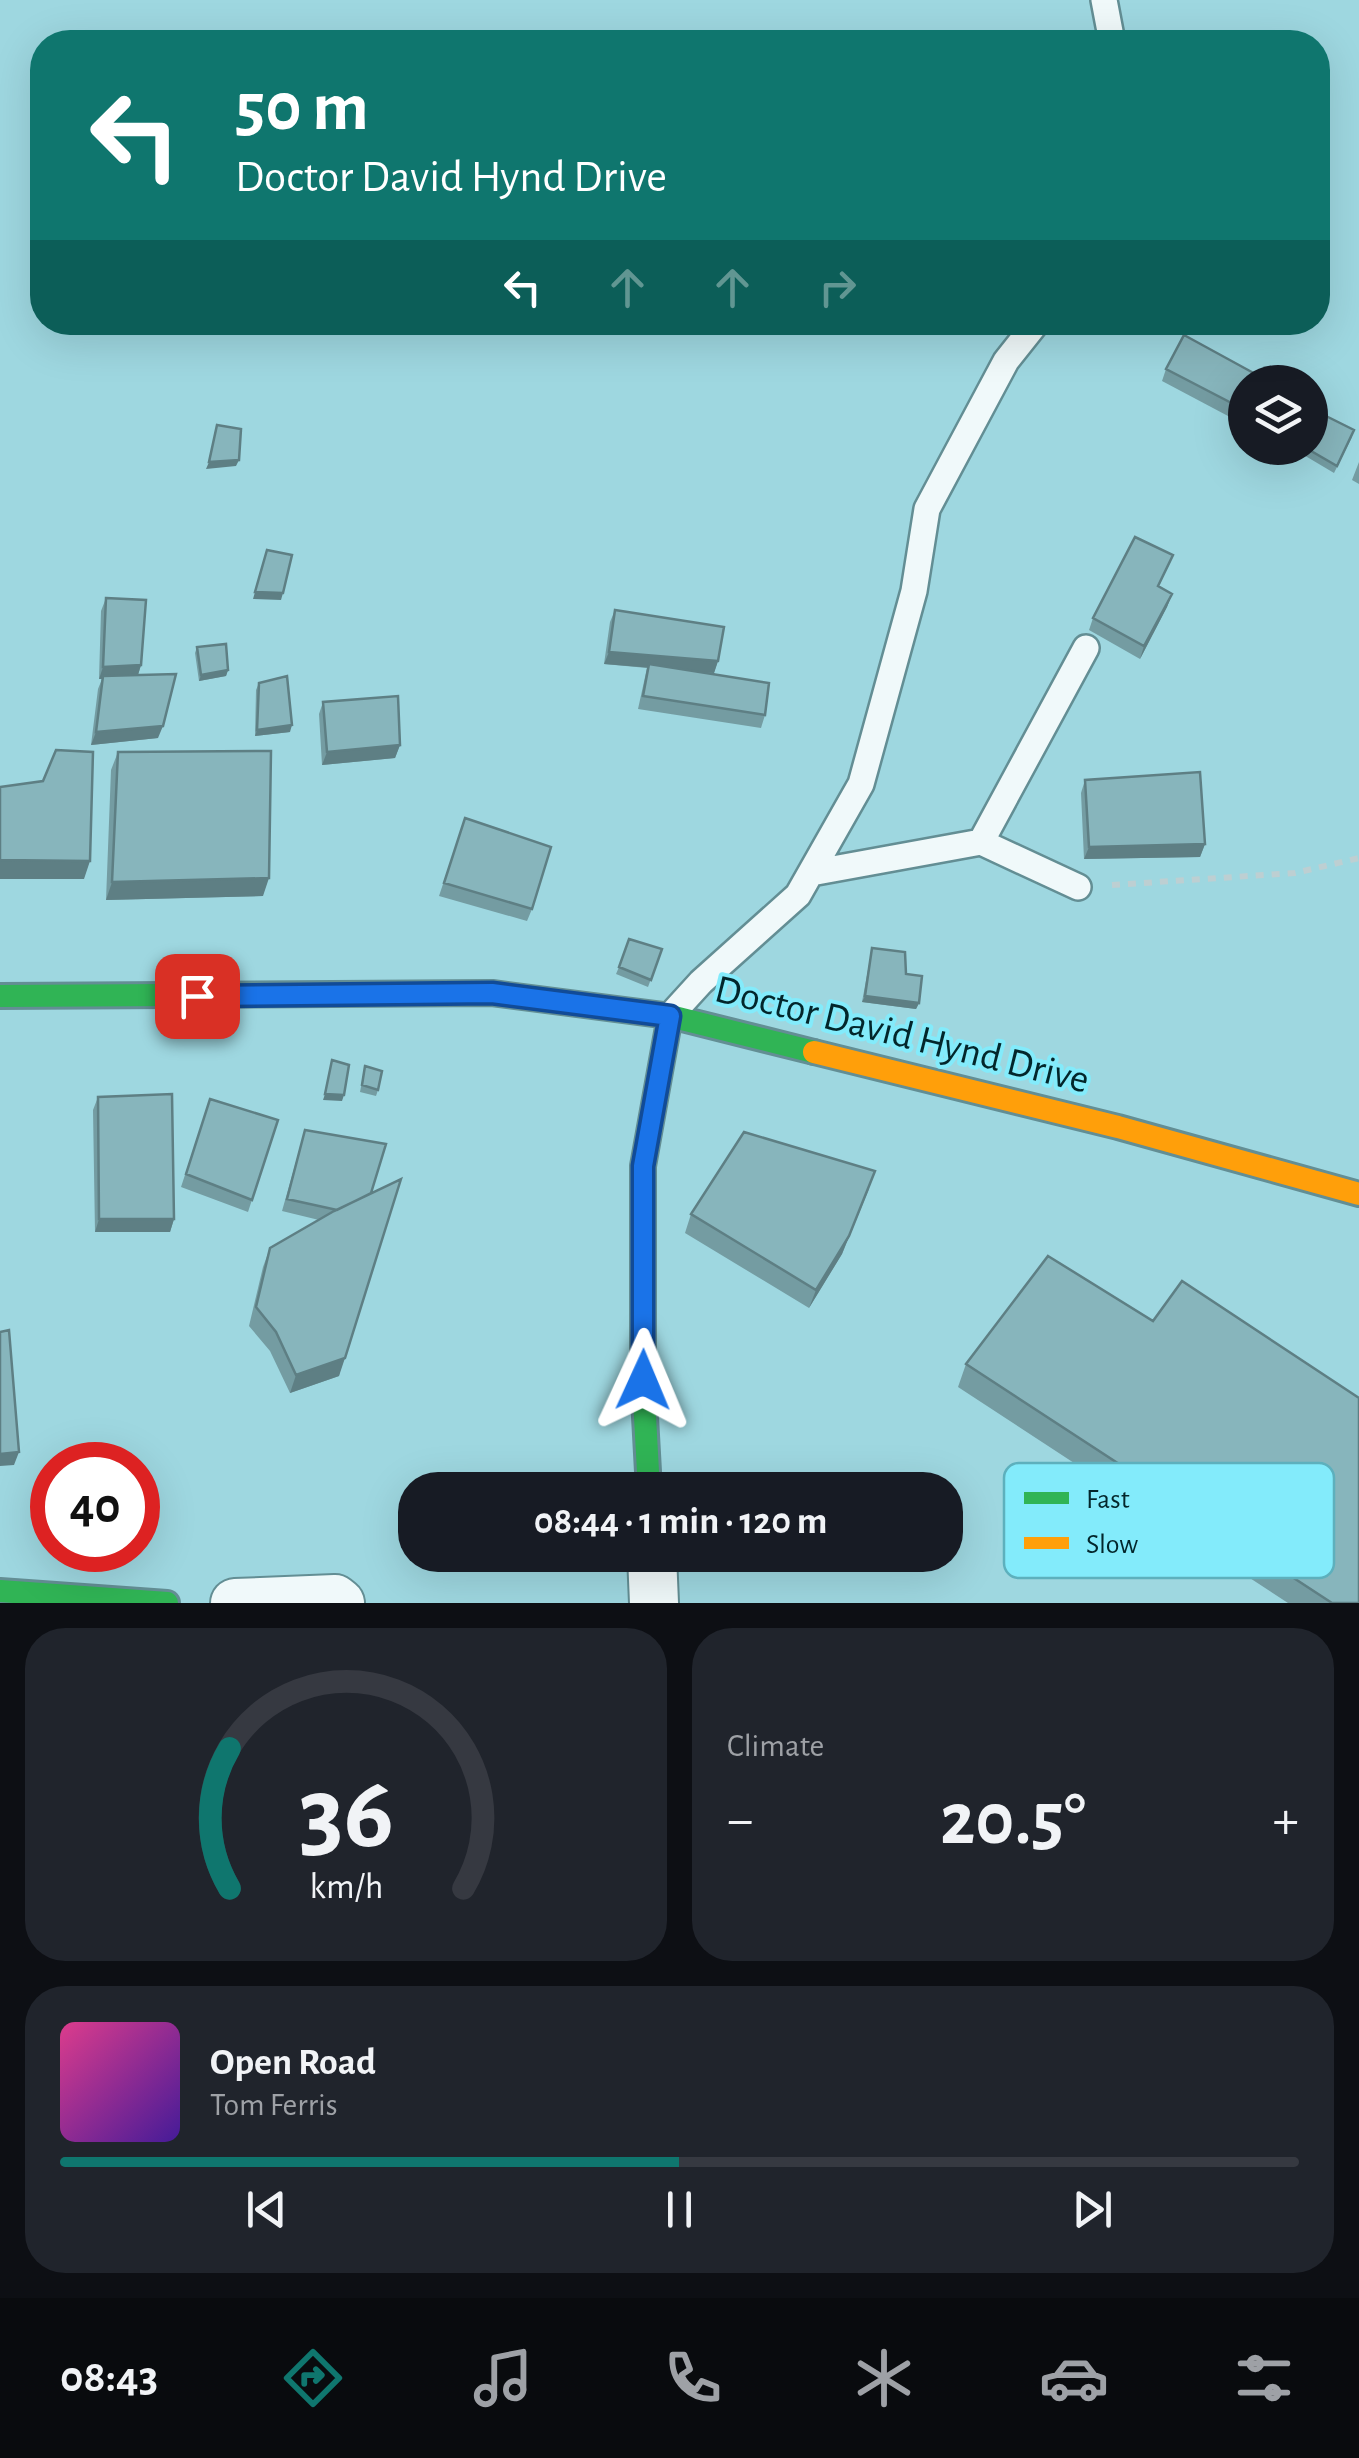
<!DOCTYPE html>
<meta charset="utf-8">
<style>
:root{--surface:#171b24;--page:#20242c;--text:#f1f3f6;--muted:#9ea1a6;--line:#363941;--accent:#0f766e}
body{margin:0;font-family:"Alegreya Sans",sans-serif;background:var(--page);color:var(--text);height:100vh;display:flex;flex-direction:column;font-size:38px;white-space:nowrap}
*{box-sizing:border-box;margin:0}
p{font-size:32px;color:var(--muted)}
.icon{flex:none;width:55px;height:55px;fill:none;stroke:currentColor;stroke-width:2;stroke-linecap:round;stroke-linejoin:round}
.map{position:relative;height:1603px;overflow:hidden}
.sheet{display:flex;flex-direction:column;gap:25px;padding:25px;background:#0d0f14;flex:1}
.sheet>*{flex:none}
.hud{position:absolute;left:30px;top:30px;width:1300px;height:305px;border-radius:40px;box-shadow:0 10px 40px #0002;background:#0f766e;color:#fff;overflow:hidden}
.buttons{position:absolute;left:1228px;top:365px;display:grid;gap:20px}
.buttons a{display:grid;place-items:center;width:100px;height:100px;border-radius:50%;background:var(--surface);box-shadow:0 10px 40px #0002;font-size:50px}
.speed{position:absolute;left:30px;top:1442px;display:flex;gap:20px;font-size:50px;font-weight:700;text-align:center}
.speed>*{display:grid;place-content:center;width:130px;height:130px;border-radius:50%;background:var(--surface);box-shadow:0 10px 40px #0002;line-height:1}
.speed .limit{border:15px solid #d22;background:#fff;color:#111}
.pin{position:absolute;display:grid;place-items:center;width:85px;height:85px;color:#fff;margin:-42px;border-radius:20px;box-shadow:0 5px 15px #0006}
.me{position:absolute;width:110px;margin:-55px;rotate:1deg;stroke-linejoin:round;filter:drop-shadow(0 0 8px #0008)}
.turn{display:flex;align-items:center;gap:35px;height:210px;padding:0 40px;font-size:45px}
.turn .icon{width:130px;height:130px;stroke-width:2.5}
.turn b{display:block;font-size:70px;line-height:85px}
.lanes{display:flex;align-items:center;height:95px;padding:0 40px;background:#0003;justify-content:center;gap:50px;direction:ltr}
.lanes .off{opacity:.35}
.big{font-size:75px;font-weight:700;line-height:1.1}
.sheet .widget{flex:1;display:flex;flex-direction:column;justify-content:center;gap:15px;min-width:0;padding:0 35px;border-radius:40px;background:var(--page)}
.sheet .dial{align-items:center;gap:0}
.dial svg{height:260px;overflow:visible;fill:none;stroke:var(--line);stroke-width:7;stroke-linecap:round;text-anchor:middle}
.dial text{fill:var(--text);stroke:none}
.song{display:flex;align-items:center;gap:30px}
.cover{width:120px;height:120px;border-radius:15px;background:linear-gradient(135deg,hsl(330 70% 55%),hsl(260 70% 35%))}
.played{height:10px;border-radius:5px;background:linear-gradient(90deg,var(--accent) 50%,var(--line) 50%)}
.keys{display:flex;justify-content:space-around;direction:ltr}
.heat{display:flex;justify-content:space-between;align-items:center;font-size:55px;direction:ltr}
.sheet .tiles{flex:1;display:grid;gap:25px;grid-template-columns:1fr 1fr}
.widget:last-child{grid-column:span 2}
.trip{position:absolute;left:398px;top:1472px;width:565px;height:100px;border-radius:40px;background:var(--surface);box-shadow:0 10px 40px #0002;font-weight:700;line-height:100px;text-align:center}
.tab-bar{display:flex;height:160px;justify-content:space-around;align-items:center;background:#090b0e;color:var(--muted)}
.tab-bar .icon{width:70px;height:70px}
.tab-bar .current{color:var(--accent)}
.tab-bar b{font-size:45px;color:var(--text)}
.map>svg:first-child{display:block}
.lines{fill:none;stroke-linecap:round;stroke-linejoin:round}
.lane-casing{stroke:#638e94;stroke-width:30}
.street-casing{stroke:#638e94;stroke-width:52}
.fast-casing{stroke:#638e94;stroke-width:28}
.slow-casing{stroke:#638e94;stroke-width:28}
.path{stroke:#bdcfd2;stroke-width:6;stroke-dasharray:8 8;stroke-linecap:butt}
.lane{stroke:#f0f9fa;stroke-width:25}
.street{stroke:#f0f9fa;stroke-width:48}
.fast{stroke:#30b455;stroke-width:22}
.slow{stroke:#ff9f0a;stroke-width:22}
.wall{fill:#749ca2}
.shaded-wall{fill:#5e7f84}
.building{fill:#87b5bc;stroke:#5e7f84;stroke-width:2.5}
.route-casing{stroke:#114b97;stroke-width:25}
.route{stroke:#1a73e8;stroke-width:18}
.labels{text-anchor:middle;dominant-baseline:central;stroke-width:8;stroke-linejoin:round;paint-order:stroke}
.street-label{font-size:40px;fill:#03262b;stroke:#83ebfb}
.key{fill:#83ebfb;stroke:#5db0bd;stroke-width:2.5}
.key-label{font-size:28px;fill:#03262b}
</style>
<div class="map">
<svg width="1359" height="1603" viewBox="0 0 1359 1603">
<rect width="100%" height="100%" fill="#9ed7e0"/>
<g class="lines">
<defs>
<path id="lane" d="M 1104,0 L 1112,42
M 981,842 L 1078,887
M 811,873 L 981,842 L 1086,648
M 670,1016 L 701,982 L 798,895 L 861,784 L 914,591 L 927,509 L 1006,361 L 1037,322"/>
<path id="street" d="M 652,1555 L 654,1603
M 235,1603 L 335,1599 L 340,1603"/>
<path id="fast" d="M 0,996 L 492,993 L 670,1016 L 814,1052
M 649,1490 L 643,1380 L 643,1166 L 670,1016
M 0,1591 L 167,1603"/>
<path id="slow" d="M 814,1052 L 1118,1127 L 1359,1194"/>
</defs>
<!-- lane casing -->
<use href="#lane" class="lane-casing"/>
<!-- street casing -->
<use href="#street" class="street-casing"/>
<!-- fast casing -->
<use href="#fast" class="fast-casing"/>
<!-- slow casing -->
<use href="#slow" class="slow-casing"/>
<!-- path -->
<path class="path" d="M 1112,885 L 1295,873 L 1359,858"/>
<!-- lane -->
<use href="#lane" class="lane"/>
<!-- street -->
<use href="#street" class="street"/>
<!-- fast -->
<use href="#fast" class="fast"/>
<!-- slow -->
<use href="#slow" class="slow"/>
</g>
<!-- wall -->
<path class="wall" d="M 1166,369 L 1245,382 L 1245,425 L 1162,381 Z
M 1352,437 L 1334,473 L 1292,448 L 1310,448 Z
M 1359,462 L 1359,484 L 1352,480 Z
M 1173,555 L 1159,586 L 1172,594 L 1167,607 L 1140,659 L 1089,630 L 1093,618 Z
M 106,598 L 141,665 L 138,675 L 158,738 L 91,745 L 98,689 L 102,679 L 99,679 L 101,611 Z
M 615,610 L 718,661 L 714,673 L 765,715 L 761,728 L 638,709 L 647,668 L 604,664 L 610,622 Z
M 197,647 L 228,670 L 226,676 L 199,681 L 195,653 Z
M 259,683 L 290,732 L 255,736 L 256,690 Z
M 323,702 L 400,745 L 395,758 L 322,765 L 319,714 Z
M 118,752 L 263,896 L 106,900 L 111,770 Z
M 1085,780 L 1205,844 L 1200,857 L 1084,859 L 1081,793 Z
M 465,818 L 532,909 L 527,921 L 439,896 Z
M 872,948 L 906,974 L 919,1003 L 916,1009 L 862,1002 Z
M 662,949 L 648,987 L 616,974 L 619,967 Z
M 365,1066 L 378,1090 L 376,1096 L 360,1092 Z
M 98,1097 L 174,1219 L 170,1232 L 95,1232 L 93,1110 Z
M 210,1099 L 278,1120 L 248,1212 L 181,1187 Z
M 305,1130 L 371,1193 L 339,1376 L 290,1393 L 270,1351 L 249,1326 L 263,1267 L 270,1248 L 319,1220 L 282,1211 Z
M 869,1189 L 842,1254 L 809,1308 L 685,1233 L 691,1214 Z
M 966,1364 L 1359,1603 L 1288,1603 L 958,1387 Z"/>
<!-- shaded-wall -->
<path class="shaded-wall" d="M 239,460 L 236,466 L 206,469 L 209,462 Z
M 255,592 L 283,593 L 281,600 L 253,599 Z
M 1172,594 L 1167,607 L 1140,659 L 1144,646 Z
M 609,652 L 718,661 L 714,673 L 604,664 Z
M 141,665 L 137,678 L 99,679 L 103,667 Z
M 228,670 L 226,676 L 199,681 L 201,675 Z
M 292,725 L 290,732 L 255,736 L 257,730 Z
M 163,726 L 158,738 L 91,745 L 96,732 Z
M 400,745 L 395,758 L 322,765 L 327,752 Z
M 1205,844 L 1200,857 L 1084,859 L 1089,847 Z
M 0,860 L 90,861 L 84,879 L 0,879 Z
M 269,878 L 263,896 L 106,900 L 112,882 Z
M 865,996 L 919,1003 L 916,1009 L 862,1002 Z
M 325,1094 L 344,1095 L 342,1101 L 323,1100 Z
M 875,1171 L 842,1254 L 809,1308 L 816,1290 Z
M 99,1219 L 174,1219 L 170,1232 L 95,1232 Z
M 345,1358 L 339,1376 L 290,1393 L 296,1375 Z
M 19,1452 L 14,1465 L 0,1466 L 0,1454 Z"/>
<!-- building -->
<path class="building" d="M 1184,335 L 1270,382 L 1245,382 L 1245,410 L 1166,369 Z
M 1310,408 L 1354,430 L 1337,466 L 1306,448 L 1310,448 Z
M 217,425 L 241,429 L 239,460 L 209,462 Z
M 1135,537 L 1173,555 L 1158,586 L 1172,594 L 1144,646 L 1093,618 Z
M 267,550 L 292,555 L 283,593 L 255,592 Z
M 106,598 L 146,600 L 141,665 L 103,667 Z
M 615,610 L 724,627 L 718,661 L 609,652 Z
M 226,644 L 228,670 L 201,675 L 197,647 Z
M 649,664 L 769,683 L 765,715 L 643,696 Z
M 176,674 L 163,726 L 96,732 L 103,676 Z
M 287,676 L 292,725 L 257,730 L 259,683 Z
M 398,696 L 400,745 L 327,752 L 323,702 Z
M 56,750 L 93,752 L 90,861 L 0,860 L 0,787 L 43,781 Z
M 271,751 L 269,878 L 112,882 L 118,752 Z
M 1200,772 L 1205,844 L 1089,847 L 1085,780 Z
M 465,818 L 551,847 L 532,909 L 444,883 Z
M 629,939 L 662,949 L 651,980 L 619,967 Z
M 872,948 L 905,952 L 906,974 L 922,976 L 919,1003 L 865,996 Z
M 332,1060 L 349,1065 L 344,1095 L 325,1094 Z
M 365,1066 L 382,1071 L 378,1090 L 362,1085 Z
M 172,1094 L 174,1219 L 99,1219 L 98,1097 Z
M 210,1099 L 278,1120 L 252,1200 L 186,1174 Z
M 305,1130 L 386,1144 L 371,1193 L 337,1210 L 287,1199 Z
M 744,1132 L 875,1171 L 849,1236 L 816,1290 L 691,1214 Z
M 401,1179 L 345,1358 L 296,1375 L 276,1332 L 256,1307 L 270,1248 L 334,1211 Z
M 1048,1256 L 1153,1321 L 1182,1281 L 1359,1398 L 1359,1603 L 1332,1603 L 966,1364 Z
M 9,1330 L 19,1452 L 0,1454 L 0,1332 Z"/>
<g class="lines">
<defs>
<path id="route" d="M 197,996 L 492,993 L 670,1016 L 643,1166 L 643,1380"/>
</defs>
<!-- route casing -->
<use href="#route" class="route-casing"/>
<!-- route -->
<use href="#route" class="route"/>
</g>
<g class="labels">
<!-- street labels -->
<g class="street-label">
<text transform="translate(902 1035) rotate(14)">Doctor David Hynd Drive</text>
</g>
</g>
<!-- legend -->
<rect x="1004" y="1463" width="330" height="115" rx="15" class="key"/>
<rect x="1024" y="1492" width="45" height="12" fill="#30b455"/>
<rect x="1024" y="1537" width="45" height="12" fill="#ff9f0a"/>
<g class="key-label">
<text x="1086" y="1508">Fast</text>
<text x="1086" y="1553">Slow</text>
</g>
</svg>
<div class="buttons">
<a><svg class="icon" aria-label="layers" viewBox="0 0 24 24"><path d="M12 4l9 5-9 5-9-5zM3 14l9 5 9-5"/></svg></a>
</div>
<div class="speed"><div class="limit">40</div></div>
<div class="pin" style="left:197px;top:996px;background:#d93025"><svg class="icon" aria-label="arrive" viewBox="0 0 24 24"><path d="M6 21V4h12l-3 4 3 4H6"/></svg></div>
<svg class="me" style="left:643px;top:1380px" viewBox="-20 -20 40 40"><path d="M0-17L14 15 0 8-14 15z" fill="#1a73e8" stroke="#fff" stroke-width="4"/></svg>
<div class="trip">08:44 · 1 min · 120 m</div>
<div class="hud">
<div class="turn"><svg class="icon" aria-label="left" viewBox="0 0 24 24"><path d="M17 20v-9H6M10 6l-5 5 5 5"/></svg><div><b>50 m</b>Doctor David Hynd Drive</div></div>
<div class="lanes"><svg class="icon" aria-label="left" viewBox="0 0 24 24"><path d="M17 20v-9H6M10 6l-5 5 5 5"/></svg><svg class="icon off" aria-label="ahead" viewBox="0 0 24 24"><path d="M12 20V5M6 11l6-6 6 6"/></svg><svg class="icon off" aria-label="ahead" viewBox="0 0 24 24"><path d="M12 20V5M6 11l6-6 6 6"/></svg><svg class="icon off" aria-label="right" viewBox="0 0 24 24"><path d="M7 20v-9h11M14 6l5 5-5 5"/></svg></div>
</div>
</div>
<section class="sheet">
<div class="tiles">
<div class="widget dial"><svg viewBox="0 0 100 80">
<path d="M14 69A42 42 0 1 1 86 69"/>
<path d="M14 69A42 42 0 0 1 14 26" stroke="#0f766e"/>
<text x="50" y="56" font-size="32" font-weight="700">36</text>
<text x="50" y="72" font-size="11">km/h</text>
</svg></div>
<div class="widget"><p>Climate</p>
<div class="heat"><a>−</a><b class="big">20.5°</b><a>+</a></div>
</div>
<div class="widget">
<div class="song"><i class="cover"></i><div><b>Open Road</b><p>Tom Ferris</p></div></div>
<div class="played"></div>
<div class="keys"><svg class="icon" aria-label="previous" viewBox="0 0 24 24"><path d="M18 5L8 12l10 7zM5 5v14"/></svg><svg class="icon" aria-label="pause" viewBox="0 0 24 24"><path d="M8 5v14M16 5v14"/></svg><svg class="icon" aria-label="next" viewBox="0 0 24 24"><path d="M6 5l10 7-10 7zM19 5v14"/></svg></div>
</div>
</div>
</section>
<nav class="tab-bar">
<b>08:43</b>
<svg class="icon current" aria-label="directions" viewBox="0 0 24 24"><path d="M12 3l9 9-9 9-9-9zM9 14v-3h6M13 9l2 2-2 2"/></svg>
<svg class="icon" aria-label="music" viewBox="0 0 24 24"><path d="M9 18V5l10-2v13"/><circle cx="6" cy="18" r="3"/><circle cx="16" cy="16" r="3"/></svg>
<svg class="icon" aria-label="phone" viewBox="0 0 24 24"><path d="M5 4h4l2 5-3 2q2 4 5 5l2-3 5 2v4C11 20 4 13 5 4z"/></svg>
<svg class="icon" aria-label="climate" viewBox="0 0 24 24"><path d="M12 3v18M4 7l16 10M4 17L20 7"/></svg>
<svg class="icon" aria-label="car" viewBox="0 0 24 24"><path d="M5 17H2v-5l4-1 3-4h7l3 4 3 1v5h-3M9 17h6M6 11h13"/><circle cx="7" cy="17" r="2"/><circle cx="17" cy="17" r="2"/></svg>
<svg class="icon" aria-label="filters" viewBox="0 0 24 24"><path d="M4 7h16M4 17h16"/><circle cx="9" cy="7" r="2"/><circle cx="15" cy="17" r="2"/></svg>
</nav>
